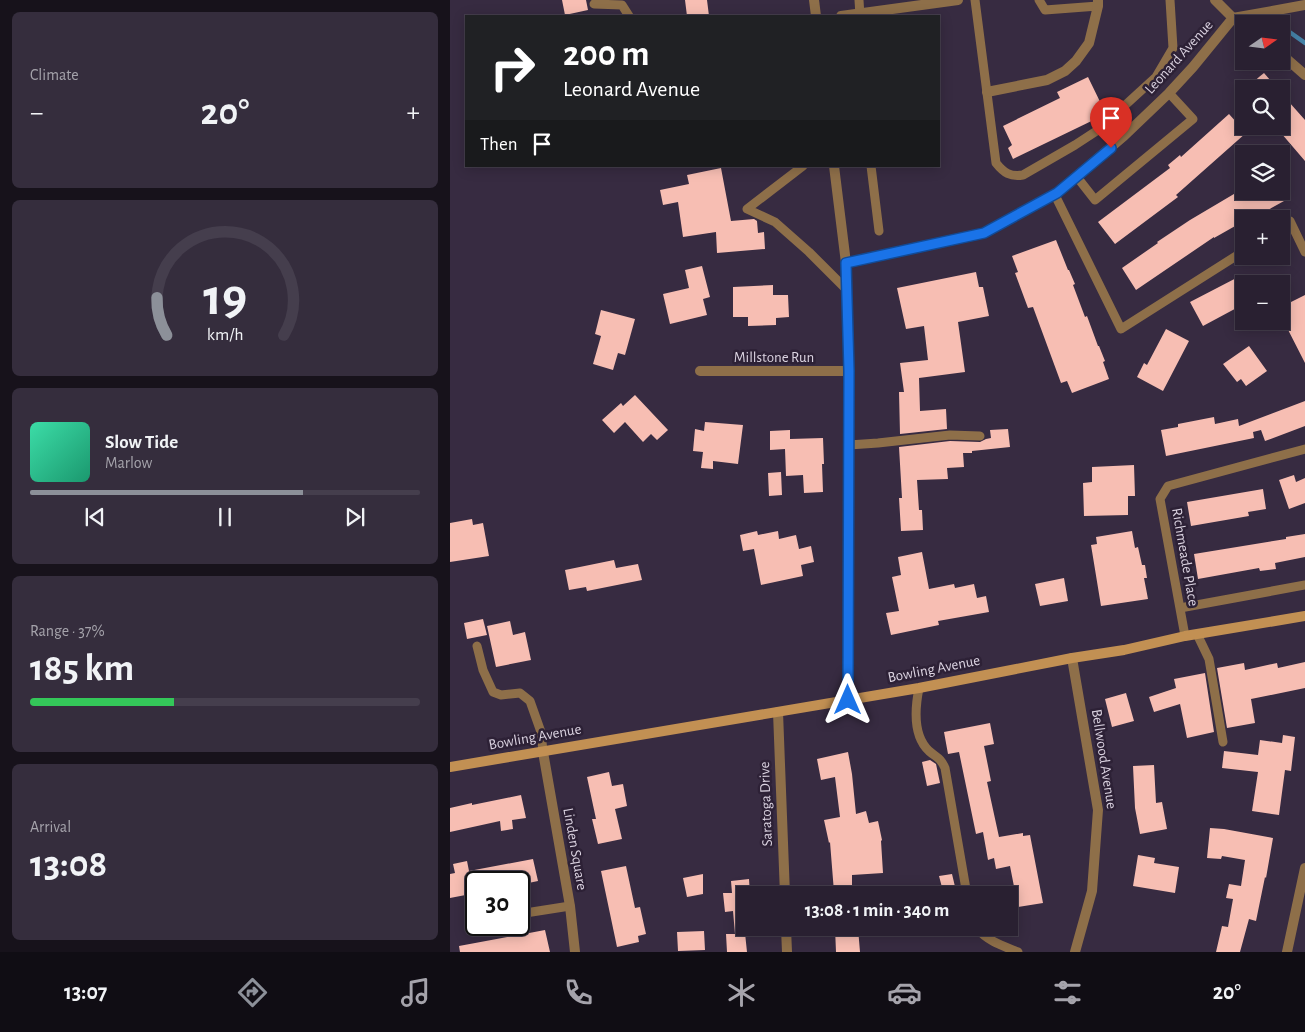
<!DOCTYPE html>
<meta charset="utf-8">
<style>
:root{--surface:#292031;--page:#352d3d;--text:#f1f3f6;--muted:#a5a3ab;--line:#453e4d;--accent:#8c9099}
body{margin:0;font-family:"Alegreya Sans",sans-serif;background:var(--page);color:var(--text);height:100vh;display:flex;flex-direction:column;font-size:19px;white-space:nowrap}
*{box-sizing:border-box;margin:0}
p{font-size:16px;color:var(--muted)}
.icon{flex:none;width:28px;height:28px;fill:none;stroke:currentColor;stroke-width:2;stroke-linecap:round;stroke-linejoin:round}
.map{position:relative;flex:1;overflow:hidden}
.drawer{display:flex;flex-direction:column;gap:12px;padding:12px;background:#17121b;width:450px}
.drawer>*{flex:none}
.guide{position:absolute;left:15px;top:15px;width:475px;height:152px;border-radius:0px;box-shadow:0 2px 12px #0003,0 0 0 1px var(--line);background:#202124;color:#fff;overflow:hidden}
.needle{width:32px;rotate:76deg}
.buttons{position:absolute;left:785px;top:15px;display:grid;gap:10px}
.buttons a{display:grid;place-items:center;width:55px;height:55px;border-radius:0px;background:var(--surface);box-shadow:0 2px 12px #0003,0 0 0 1px var(--line);font-size:25px}
.speed{position:absolute;left:15px;top:871px;display:flex;gap:10px;font-size:25px;font-weight:700;text-align:center}
.speed>*{display:grid;place-content:center;width:65px;height:65px;border-radius:50%;background:var(--surface);box-shadow:0 2px 12px #0003,0 0 0 1px var(--line);line-height:1}
.speed .limit{border:2px solid #111;border-radius:8px;background:#fff;color:#111}
.pin{position:absolute;display:grid;place-items:center;width:42px;height:42px;color:#fff;margin:-51px -21px;border-radius:50% 50% 50% 0;rotate:-45deg;box-shadow:0 0 5px #0007}
.pin .icon{rotate:45deg}
.me{position:absolute;width:55px;margin:-28px;rotate:0deg;stroke-linejoin:round;filter:drop-shadow(0 0 4px #0008)}
.turn{display:flex;align-items:center;gap:18px;height:105px;padding:0 15px;font-size:22px}
.turn .icon{width:65px;height:65px;stroke-width:2.5}
.turn b{display:block;font-size:35px;line-height:42px}
.then{display:flex;align-items:center;height:48px;padding:0 15px;background:#0003;gap:10px;font-size:19px}
.big{font-size:38px;font-weight:700;line-height:1.1}
.drawer .widget{flex:1;display:flex;flex-direction:column;justify-content:center;gap:8px;min-width:0;padding:0 18px;border-radius:8px;background:var(--page)}
.drawer .dial{align-items:center;gap:0}
.dial svg{height:130px;overflow:visible;fill:none;stroke:var(--line);stroke-width:7;stroke-linecap:round;text-anchor:middle}
.dial text{fill:var(--text);stroke:none}
.song{display:flex;align-items:center;gap:15px}
.cover{width:60px;height:60px;border-radius:8px;background:linear-gradient(135deg,hsl(160 70% 55%),hsl(160 70% 35%))}
.played{height:5px;border-radius:2px;background:linear-gradient(90deg,var(--accent) 70%,var(--line) 70%)}
.keys{display:flex;justify-content:space-around;direction:ltr}
.heat{display:flex;justify-content:space-between;align-items:center;font-size:28px;direction:ltr}
.charge{height:8px;border-radius:4px;background:linear-gradient(90deg,#34c759 37%,var(--line) 0)}
.trip{position:absolute;left:286px;top:886px;width:282px;height:50px;border-radius:0px;background:var(--surface);box-shadow:0 2px 12px #0003,0 0 0 1px var(--line);font-weight:700;line-height:50px;text-align:center}
.menu{display:flex;height:80px;justify-content:space-around;align-items:center;background:#100d14;color:var(--muted)}
.menu .icon{width:35px;height:35px}
.menu .active{color:var(--accent)}
.menu b{font-size:22px;color:var(--text)}
main{display:flex;flex:1;min-height:0}
.map>svg:first-child{display:block}
.lines{fill:none;stroke-linecap:round;stroke-linejoin:round}
.stream{stroke:#4582a7;stroke-width:4.5}
.building{fill:#f7beb3}
.lane{stroke:#8e6f49;stroke-width:9}
.street{stroke:#8e6f49;stroke-width:10}
.secondary{stroke:#c29053;stroke-width:10}
.route-casing{stroke:#114b97;stroke-width:12}
.route{stroke:#1a73e8;stroke-width:9}
.labels{text-anchor:middle;dominant-baseline:central;stroke-width:5;stroke-linejoin:round;paint-order:stroke}
.street-label{font-size:15px;fill:#dbd3e1;stroke:#2d2136}
</style>
<main>
<section class="drawer">
<div class="widget"><p>Climate</p>
<div class="heat"><a>−</a><b class="big">20°</b><a>+</a></div>
</div>
<div class="widget dial"><svg viewBox="0 0 100 80">
<path d="M14 69A42 42 0 1 1 86 69"/>
<path d="M14 69A42 42 0 0 1 8 46" stroke="#8c9099"/>
<text x="50" y="56" font-size="32" font-weight="700">19</text>
<text x="50" y="72" font-size="11">km/h</text>
</svg></div>
<div class="widget">
<div class="song"><i class="cover"></i><div><b>Slow Tide</b><p>Marlow</p></div></div>
<div class="played"></div>
<div class="keys"><svg class="icon" aria-label="previous" viewBox="0 0 24 24"><path d="M18 5L8 12l10 7zM5 5v14"/></svg><svg class="icon" aria-label="pause" viewBox="0 0 24 24"><path d="M8 5v14M16 5v14"/></svg><svg class="icon" aria-label="next" viewBox="0 0 24 24"><path d="M6 5l10 7-10 7zM19 5v14"/></svg></div>
</div>
<div class="widget"><p>Range · 37%</p><b class="big">185 km</b><div class="charge"></div></div>
<div class="widget"><p>Arrival</p><b class="big">13:08</b></div>
</section>
<div class="map">
<svg width="855" height="952" viewBox="0 0 855 952">
<rect width="100%" height="100%" fill="#372b41"/>
<g class="lines">
<!-- stream -->
<path class="stream" d="M 823,20 L 829,24
M 831,26 L 855,43"/>
</g>
<!-- building -->
<path class="building" d="M 112,0 L 136,0 L 138,10 L 115,15 Z
M 235,0 L 257,0 L 259,16 L 237,16 Z
M 814,73 L 828,89 L 796,89 L 809,77 Z
M 638,77 L 656,114 L 563,159 L 558,148 L 562,145 L 553,126 L 610,98 L 607,92 Z
M 831,93 L 855,120 L 855,161 L 831,133 Z
M 779,114 L 796,133 L 726,195 L 728,197 L 665,244 L 648,222 L 720,168 L 718,165 L 730,155 L 731,157 Z
M 271,168 L 281,221 L 304,219 L 307,221 L 308,233 L 314,232 L 315,249 L 267,253 L 266,232 L 233,237 L 228,202 L 213,205 L 210,190 L 239,184 L 237,175 Z
M 789,191 L 828,191 L 834,201 L 816,211 L 815,209 L 798,219 L 794,219 L 794,221 L 764,238 L 764,237 L 686,290 L 672,268 L 708,243 L 707,242 L 740,220 Z
M 606,240 L 618,270 L 619,270 L 625,284 L 623,285 L 635,317 L 637,316 L 648,346 L 649,346 L 655,361 L 653,362 L 659,379 L 622,393 L 617,381 L 611,383 L 583,307 L 578,308 L 565,273 L 568,272 L 562,256 Z
M 252,266 L 260,297 L 253,299 L 257,315 L 220,324 L 213,294 L 239,288 L 235,270 Z
M 526,272 L 529,287 L 533,287 L 539,316 L 508,322 L 515,372 L 469,378 L 470,411 L 496,409 L 497,429 L 450,434 L 449,392 L 454,392 L 450,363 L 478,360 L 474,326 L 456,329 L 447,288 Z
M 794,274 L 794,304 L 753,326 L 740,302 Z
M 323,285 L 323,295 L 338,295 L 339,317 L 326,318 L 326,325 L 298,326 L 298,317 L 283,317 L 283,287 Z
M 855,295 L 855,363 L 831,316 L 831,307 Z
M 151,310 L 185,319 L 175,355 L 168,353 L 163,370 L 143,364 L 151,336 L 145,334 Z
M 716,329 L 739,341 L 713,391 L 687,377 L 694,363 L 697,365 Z
M 799,346 L 817,371 L 796,386 L 791,379 L 787,382 L 773,364 Z
M 185,395 L 218,430 L 207,440 L 201,434 L 193,442 L 175,422 L 164,433 L 152,420 L 171,403 L 173,406 Z
M 855,401 L 855,426 L 815,441 L 811,430 L 803,432 L 804,438 L 716,456 L 711,430 L 728,427 L 728,424 L 764,417 L 765,424 L 788,419 L 789,426 Z
M 255,422 L 293,425 L 288,464 L 263,461 L 263,469 L 251,468 L 253,452 L 243,451 L 245,429 L 254,431 Z
M 558,429 L 560,447 L 522,451 L 522,453 L 513,453 L 514,467 L 497,468 L 498,479 L 467,480 L 469,510 L 472,510 L 473,530 L 451,531 L 449,498 L 452,498 L 449,447 L 500,441 L 530,442 L 536,439 L 541,438 L 540,430 Z
M 340,430 L 340,439 L 373,438 L 374,464 L 372,464 L 373,492 L 354,493 L 353,475 L 336,476 L 335,449 L 320,450 L 320,431 Z
M 684,465 L 685,496 L 678,496 L 678,515 L 634,516 L 633,483 L 642,482 L 642,467 Z
M 331,472 L 332,495 L 319,496 L 318,473 Z
M 844,475 L 846,482 L 855,478 L 855,503 L 839,509 L 829,480 Z
M 813,489 L 816,509 L 798,512 L 799,516 L 741,526 L 737,502 Z
M 22,519 L 23,525 L 33,523 L 39,556 L 0,562 L 0,523 Z
M 307,531 L 308,535 L 328,531 L 329,539 L 346,535 L 349,549 L 361,546 L 364,562 L 351,565 L 353,576 L 311,585 L 304,549 L 293,551 L 290,535 Z
M 682,531 L 685,548 L 688,547 L 692,565 L 695,565 L 697,578 L 694,578 L 698,599 L 651,606 L 641,545 L 647,544 L 646,537 Z
M 855,534 L 855,557 L 825,563 L 826,569 L 810,571 L 809,568 L 748,579 L 744,554 L 836,539 L 836,537 Z
M 472,552 L 479,589 L 504,584 L 505,588 L 524,584 L 527,598 L 536,596 L 539,612 L 488,621 L 489,625 L 441,635 L 436,613 L 449,611 L 442,577 L 451,575 L 448,557 Z
M 164,560 L 166,568 L 188,564 L 192,580 L 137,591 L 136,587 L 119,590 L 115,570 Z
M 614,578 L 618,601 L 590,606 L 585,584 Z
M 33,619 L 37,635 L 17,639 L 14,623 Z
M 60,621 L 63,635 L 75,632 L 81,660 L 46,667 L 37,626 Z
M 855,662 L 855,688 L 801,699 L 805,723 L 777,728 L 767,668 L 794,663 L 795,670 L 827,663 L 828,668 Z
M 755,673 L 764,732 L 737,738 L 730,704 L 704,712 L 699,697 L 726,688 L 724,679 Z
M 676,693 L 684,721 L 662,727 L 655,699 Z
M 540,723 L 544,744 L 534,746 L 541,781 L 537,782 L 549,837 L 573,833 L 573,836 L 580,835 L 593,903 L 568,907 L 560,866 L 546,869 L 544,858 L 538,860 L 533,832 L 526,834 L 509,752 L 498,754 L 494,732 Z
M 833,735 L 845,737 L 841,771 L 835,770 L 829,815 L 802,811 L 808,772 L 772,768 L 774,751 L 808,755 L 810,740 L 832,743 Z
M 398,752 L 402,774 L 406,814 L 416,811 L 419,823 L 428,821 L 432,840 L 431,841 L 433,873 L 402,875 L 402,891 L 384,892 L 380,842 L 379,843 L 374,820 L 390,817 L 385,777 L 371,780 L 367,759 Z
M 480,760 L 486,764 L 490,783 L 477,786 L 472,762 Z
M 704,765 L 706,803 L 712,802 L 717,829 L 690,834 L 685,808 L 683,766 Z
M 159,772 L 162,786 L 173,784 L 177,806 L 165,809 L 172,839 L 148,844 L 142,819 L 146,819 L 137,777 Z
M 71,795 L 76,818 L 62,820 L 63,829 L 51,831 L 50,821 L 0,832 L 0,808 L 22,803 L 22,805 Z
M 760,828 L 774,829 L 823,838 L 816,878 L 815,877 L 806,921 L 799,919 L 790,952 L 766,952 L 772,926 L 778,927 L 783,899 L 776,898 L 779,884 L 791,886 L 795,860 L 772,856 L 771,859 L 757,858 Z
M 688,855 L 705,858 L 704,863 L 729,867 L 725,893 L 683,886 Z
M 83,859 L 88,881 L 69,885 L 69,882 L 26,882 L 26,893 L 0,898 L 0,874 L 5,873 L 3,864 L 17,861 L 19,871 Z
M 176,866 L 185,908 L 190,907 L 196,934 L 188,936 L 189,942 L 167,947 L 151,871 Z
M 253,874 L 253,894 L 237,897 L 233,878 Z
M 502,874 L 507,895 L 494,895 L 489,876 Z
M 299,879 L 300,895 L 295,895 L 295,933 L 297,952 L 277,952 L 276,934 L 285,934 L 283,911 L 275,912 L 273,893 L 282,893 L 281,881 Z
M 385,928 L 408,928 L 410,952 L 386,952 Z
M 95,930 L 100,952 L 10,952 L 9,946 Z
M 254,931 L 255,950 L 228,951 L 227,932 Z"/>
<g class="lines">
<!-- lane -->
<path class="lane" d="M 409,0 L 410,16
M 525,0 L 546,163 C 554,173 560,177 573,175 L 625,145 L 648,130 L 706,77 L 723,48 L 720,0
M 589,0 L 595,10 L 648,6
M 144,4 L 172,5 L 179,16
M 353,166 L 297,209 L 325,222 L 359,252 L 396,289
M 421,166 L 429,231
M 627,177 L 645,200 L 743,119 L 719,93
M 605,195 L 671,329 L 794,251
M 831,227 L 840,221 L 855,252
M 399,445 L 428,443 L 500,435 L 530,436
M 730,608 L 855,585
M 747,634 L 759,659 L 773,742
M 735,636 L 710,499 L 718,486 L 855,449
M 27,646 L 33,670 L 43,692 L 51,695 L 70,693 L 80,701 L 91,732 L 93,752
M 469,688 C 465,708 463,736 479,751 C 487,758 490,757 495,768 L 517,895
M 69,914 L 120,906
M 527,928 C 537,941 553,946 568,952"/>
<!-- street -->
<path class="street" d="M 364,0 L 366,16
M 765,0 L 783,18 L 794,26
M 391,16 L 508,0
M 831,54 L 855,75
M 537,92 L 597,80 L 615,71 L 626,61 L 639,43 L 648,6 L 648,0
M 384,166 L 396,263 L 399,371 L 399,700
M 396,263 L 534,233 L 607,193 L 674,136 L 719,93 L 743,67 L 783,18 L 855,5
M 250,371 L 399,371
M 622,658 L 648,810 L 642,891 L 625,952
M 328,712 L 335,895
M 93,752 L 120,906 L 125,952
M 336,928 L 337,952
M 837,952 L 855,868"/>
<!-- secondary -->
<path class="secondary" d="M 0,767 L 469,688 L 622,658 L 674,650 L 735,636 L 855,616"/>
</g>
<g class="lines">
<defs>
<path id="route" d="M 398,700 L 399,371 L 396,263 L 534,233 L 607,193 L 661,148"/>
</defs>
<!-- route casing -->
<use href="#route" class="route-casing"/>
<!-- route -->
<use href="#route" class="route"/>
</g>
<g class="labels">
<!-- street labels -->
<g class="street-label">
<text transform="translate(729 57) rotate(-48)">Leonard Avenue</text>
<text x="324" y="357">Millstone Run</text>
<text transform="translate(735 557) rotate(80)">Richmeade Place</text>
<text transform="translate(484 669) rotate(-11)">Bowling Avenue</text>
<text transform="translate(85 737) rotate(-10)">Bowling Avenue</text>
<text transform="translate(654 759) rotate(81)">Bellwood Avenue</text>
<text transform="translate(316 804) rotate(-92)">Saratoga Drive</text>
<text transform="translate(125 849) rotate(80)">Linden Square</text>
</g>
</g>
</svg>
<div class="buttons">
<a><svg class="needle" viewBox="-14 -14 28 28"><path d="M0-13l5 13h-10z" fill="#e53935"/><path d="M0 13l5-13h-10z" fill="#a5a3ab"/></svg></a>
<a><svg class="icon" aria-label="search" viewBox="0 0 24 24"><circle cx="10" cy="10" r="6"/><path d="M15 15l6 6"/></svg></a>
<a><svg class="icon" aria-label="layers" viewBox="0 0 24 24"><path d="M12 4l9 5-9 5-9-5zM3 14l9 5 9-5"/></svg></a>
<a>+</a>
<a>−</a>
</div>
<div class="speed"><div class="limit">30</div></div>
<div class="pin" style="left:661px;top:148px;background:#d93025"><svg class="icon" aria-label="arrive" viewBox="0 0 24 24"><path d="M6 21V4h12l-3 4 3 4H6"/></svg></div>
<svg class="me" style="left:398px;top:700px" viewBox="-20 -20 40 40"><path d="M0-17L14 15 0 8-14 15z" fill="#1a73e8" stroke="#fff" stroke-width="4"/></svg>
<div class="trip">13:08 · 1 min · 340 m</div>
<div class="guide">
<div class="turn"><svg class="icon" aria-label="right" viewBox="0 0 24 24"><path d="M7 20v-9h11M14 6l5 5-5 5"/></svg><div><b>200 m</b>Leonard Avenue</div></div>
<div class="then">Then<svg class="icon" aria-label="arrive" viewBox="0 0 24 24"><path d="M6 21V4h12l-3 4 3 4H6"/></svg></div>
</div>
</div>
</main>
<nav class="menu">
<b>13:07</b>
<svg class="icon active" aria-label="directions" viewBox="0 0 24 24"><path d="M12 3l9 9-9 9-9-9zM9 14v-3h6M13 9l2 2-2 2"/></svg>
<svg class="icon" aria-label="music" viewBox="0 0 24 24"><path d="M9 18V5l10-2v13"/><circle cx="6" cy="18" r="3"/><circle cx="16" cy="16" r="3"/></svg>
<svg class="icon" aria-label="phone" viewBox="0 0 24 24"><path d="M5 4h4l2 5-3 2q2 4 5 5l2-3 5 2v4C11 20 4 13 5 4z"/></svg>
<svg class="icon" aria-label="climate" viewBox="0 0 24 24"><path d="M12 3v18M4 7l16 10M4 17L20 7"/></svg>
<svg class="icon" aria-label="car" viewBox="0 0 24 24"><path d="M5 17H2v-5l4-1 3-4h7l3 4 3 1v5h-3M9 17h6M6 11h13"/><circle cx="7" cy="17" r="2"/><circle cx="17" cy="17" r="2"/></svg>
<svg class="icon" aria-label="filters" viewBox="0 0 24 24"><path d="M4 7h16M4 17h16"/><circle cx="9" cy="7" r="2"/><circle cx="15" cy="17" r="2"/></svg>
<b>20°</b>
</nav>
